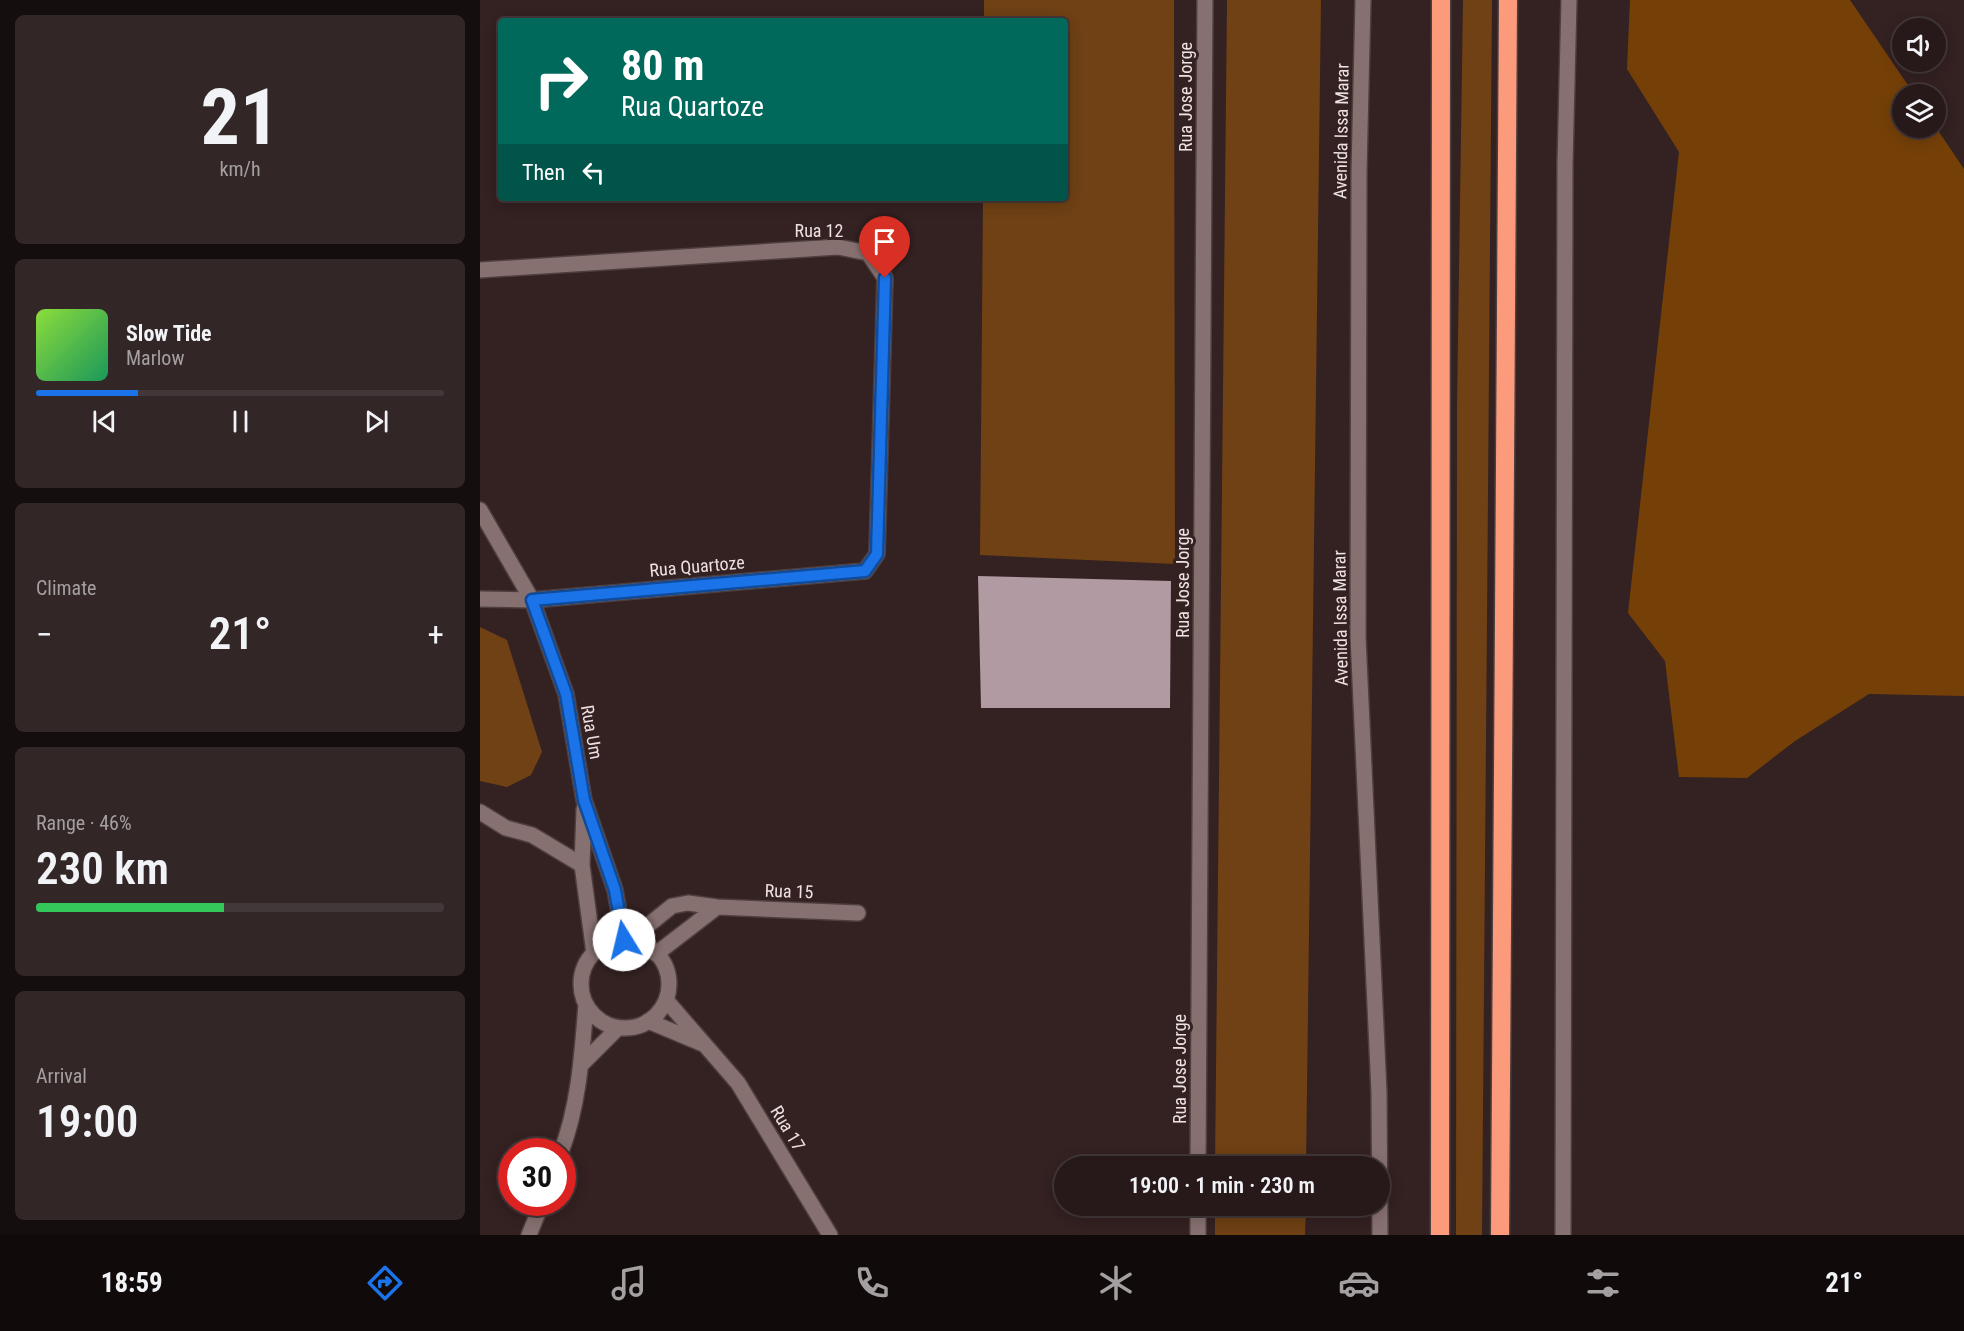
<!DOCTYPE html>
<meta charset="utf-8">
<style>
:root{--surface:#27191a;--page:#332627;--text:#f1f3f6;--muted:#a4a0a2;--line:#433839;--accent:#1a73e8}
body{margin:0;font-family:"Roboto Condensed",sans-serif;background:var(--page);color:var(--text);height:100vh;display:flex;flex-direction:column;font-size:22px;white-space:nowrap}
*{box-sizing:border-box;margin:0}
p{font-size:20px;color:var(--muted)}
.icon{flex:none;width:33px;height:33px;fill:none;stroke:currentColor;stroke-width:2;stroke-linecap:round;stroke-linejoin:round}
.map{position:relative;flex:1;overflow:hidden}
.sheet{display:flex;flex-direction:column;gap:15px;padding:15px;background:#150e0e;width:480px}
.sheet>*{flex:none}
.hud{position:absolute;left:18px;top:18px;width:570px;height:183px;border-radius:6px;box-shadow:0 3px 15px #0003,0 0 0 2px var(--line);background:#00695c;color:#fff;overflow:hidden}
.tools{position:absolute;left:1412px;top:18px;display:grid;gap:12px}
.tools a{display:grid;place-items:center;width:54px;height:54px;border-radius:50%;background:var(--surface);box-shadow:0 3px 15px #0003,0 0 0 2px var(--line);font-size:30px}
.speed{position:absolute;left:18px;top:1138px;display:flex;gap:12px;font-size:30px;font-weight:700;text-align:center}
.speed>*{display:grid;place-content:center;width:78px;height:78px;border-radius:50%;background:var(--surface);box-shadow:0 3px 15px #0003,0 0 0 2px var(--line);line-height:1}
.speed .limit{border:9px solid #d22;background:#fff;color:#111}
.pin{position:absolute;display:grid;place-items:center;width:51px;height:51px;color:#fff;margin:-62px -26px;border-radius:50% 50% 50% 0;rotate:-45deg;box-shadow:0 0 6px #0007}
.pin .icon{rotate:45deg}
.me{position:absolute;width:66px;margin:-33px;rotate:351deg;stroke-linejoin:round;filter:drop-shadow(0 0 4px #0008)}
.turn{display:flex;align-items:center;gap:21px;height:126px;padding:0 24px;font-size:27px}
.turn .icon{width:78px;height:78px;stroke-width:2.5}
.turn b{display:block;font-size:42px;line-height:51px}
.then{display:flex;align-items:center;height:57px;padding:0 24px;background:#0003;gap:12px;font-size:22px}
.big{font-size:45px;font-weight:600;line-height:1.1}
.sheet .widget{flex:1;display:flex;flex-direction:column;justify-content:center;gap:9px;min-width:0;padding:0 21px;border-radius:9px;background:var(--page)}
.sheet .dial{align-items:center;gap:0}
.dial b{font-size:78px;line-height:1}
.song{display:flex;align-items:center;gap:18px}
.cover{width:72px;height:72px;border-radius:9px;background:linear-gradient(135deg,hsl(90 70% 55%),hsl(150 70% 35%))}
.played{height:6px;border-radius:3px;background:linear-gradient(90deg,var(--accent) 25%,var(--line) 25%)}
.keys{display:flex;justify-content:space-around;direction:ltr}
.heat{display:flex;justify-content:space-between;align-items:center;font-size:33px;direction:ltr}
.charge{height:9px;border-radius:4px;background:linear-gradient(90deg,#34c759 46%,var(--line) 0)}
.trip{position:absolute;left:574px;top:1156px;width:336px;height:60px;border-radius:30px;background:var(--surface);box-shadow:0 3px 15px #0003,0 0 0 2px var(--line);font-weight:600;line-height:60px;text-align:center}
.tabs{display:flex;height:96px;justify-content:space-around;align-items:center;background:#100a0a;color:var(--muted)}
.tabs .icon{width:42px;height:42px}
.tabs .on{color:var(--accent)}
.tabs b{font-size:27px;color:var(--text)}
main{display:flex;flex:1;min-height:0}
.map>svg:first-child{display:block}
.green{fill:#6f4114}
.forest{fill:#754008}
.building{fill:#b19aa2}
.lines{fill:none;stroke-linecap:round;stroke-linejoin:round}
.minor-casing{stroke:#4e3e3e;stroke-width:18}
.highway-casing{stroke:#4e3e3e;stroke-width:21}
.minor{stroke:#877070;stroke-width:15}
.highway{stroke:#fc9a7c;stroke-width:18}
.route-casing{stroke:#114b97;stroke-width:15}
.route{stroke:#1a73e8;stroke-width:10}
.labels{text-anchor:middle;dominant-baseline:central;stroke-width:6;stroke-linejoin:round;paint-order:stroke}
.street-label{font-size:18px;fill:#eee1e1;stroke:#342122}
</style>
<main>
<section class="sheet">
<div class="widget dial"><b>21</b><p>km/h</p></div>
<div class="widget">
<div class="song"><i class="cover"></i><div><b>Slow Tide</b><p>Marlow</p></div></div>
<div class="played"></div>
<div class="keys"><svg class="icon" aria-label="previous" viewBox="0 0 24 24"><path d="M18 5L8 12l10 7zM5 5v14"/></svg><svg class="icon" aria-label="pause" viewBox="0 0 24 24"><path d="M8 5v14M16 5v14"/></svg><svg class="icon" aria-label="next" viewBox="0 0 24 24"><path d="M6 5l10 7-10 7zM19 5v14"/></svg></div>
</div>
<div class="widget"><p>Climate</p>
<div class="heat"><a>−</a><b class="big">21°</b><a>+</a></div>
</div>
<div class="widget"><p>Range · 46%</p><b class="big">230 km</b><div class="charge"></div></div>
<div class="widget"><p>Arrival</p><b class="big">19:00</b></div>
</section>
<div class="map">
<svg width="1484" height="1235" viewBox="0 0 1484 1235">
<rect width="100%" height="100%" fill="#342122"/>
<!-- green -->
<path class="green" d="M 504,0 L 694,0 L 695,564 L 500,555 L 503,198 L 585,198 L 585,21 L 504,21 Z
M 747,0 L 841,0 L 826,1167 L 735,1167 Z
M 983,0 L 1012,0 L 1002,1235 L 976,1235 L 977,405 Z
M 0,627 L 27,640 L 62,752 L 51,775 L 27,787 L 0,781 Z
M 735,1206 L 826,1206 L 825,1235 L 735,1235 Z"/>
<!-- forest -->
<path class="forest" d="M 1150,0 L 1370,0 L 1434,94 L 1422,94 L 1422,128 L 1455,126 L 1484,169 L 1484,696 L 1389,694 L 1315,741 L 1267,778 L 1199,777 L 1185,661 L 1148,613 L 1199,152 L 1147,69 Z"/>
<!-- building -->
<path class="building" d="M 498,576 L 691,581 L 690,708 L 501,708 Z"/>
<g class="lines">
<defs>
<path id="minor" d="M 883,0 L 879,172 L 878,637 L 899,1092 L 900,1235
M 0,270 L 358,247 L 388,253 L 405,278 L 397,554 L 385,571 L 52,600 L 0,599
M 0,510 L 52,600 L 86,694 L 104,800 L 135,890 L 144,940
M 104,809 L 102,865 L 114,953
M 0,812 L 26,828 L 52,835 L 102,865
M 150,940 L 192,906 L 208,903 L 237,907 L 378,913
M101 984a44 44 0 1 1 88 0a44 44 0 1 1-88 0Z
M 176,954 L 237,907
M 186,1000 L 258,1083 L 350,1235
M 168,1021 L 223,1044
M 101,1065 L 138,1028
M 81,1152 C 99,1105 102,1054 106,1004
M 718,1167 L 725,0
M 49,1235 L 62,1203
M 718,1235 L 718,1206
M 1083,1235 L 1085,164 L 1089,0"/>
<path id="highway" d="M 960,1235 L 961,0
M 1020,1235 L 1028,0"/>
</defs>
<!-- minor casing -->
<use href="#minor" class="minor-casing"/>
<!-- highway casing -->
<use href="#highway" class="highway-casing"/>
<!-- minor -->
<use href="#minor" class="minor"/>
<!-- highway -->
<use href="#highway" class="highway"/>
</g>
<g class="lines">
<defs>
<path id="route" d="M 144,940 L 135,890 L 104,800 L 86,694 L 52,600 L 385,571 L 397,554 L 405,278"/>
</defs>
<!-- route casing -->
<use href="#route" class="route-casing"/>
<!-- route -->
<use href="#route" class="route"/>
</g>
<g class="labels">
<!-- street labels -->
<g class="street-label">
<text transform="translate(705 97) rotate(-90)">Rua Jose Jorge</text>
<text transform="translate(861 131) rotate(-89)">Avenida Issa Marar</text>
<text x="339" y="230">Rua 12</text>
<text transform="translate(217 566) rotate(-5)">Rua Quartoze</text>
<text transform="translate(702 583) rotate(-90)">Rua Jose Jorge</text>
<text transform="translate(860 618) rotate(-91)">Avenida Issa Marar</text>
<text transform="translate(112 732) rotate(80)">Rua Um</text>
<text transform="translate(309 891) rotate(2)">Rua 15</text>
<text transform="translate(699 1069) rotate(-90)">Rua Jose Jorge</text>
<text transform="translate(308 1128) rotate(59)">Rua 17</text>
</g>
</g>
</svg>
<div class="tools">
<a><svg class="icon" aria-label="sound" viewBox="0 0 24 24"><path d="M4 9h4l5-4v14l-5-4H4zM17 9q2 3 0 6"/></svg></a>
<a><svg class="icon" aria-label="layers" viewBox="0 0 24 24"><path d="M12 4l9 5-9 5-9-5zM3 14l9 5 9-5"/></svg></a>
</div>
<div class="speed"><div class="limit">30</div></div>
<div class="pin" style="left:405px;top:278px;background:#d93025"><svg class="icon" aria-label="arrive" viewBox="0 0 24 24"><path d="M6 21V4h12l-3 4 3 4H6"/></svg></div>
<svg class="me" style="left:144px;top:940px" viewBox="-20 -20 40 40"><circle r="19" fill="#fff"/><path d="M0-13L10 11 0 6-10 11z" fill="#1a73e8"/></svg>
<div class="trip">19:00 · 1 min · 230 m</div>
<div class="hud">
<div class="turn"><svg class="icon" aria-label="right" viewBox="0 0 24 24"><path d="M7 20v-9h11M14 6l5 5-5 5"/></svg><div><b>80 m</b>Rua Quartoze</div></div>
<div class="then">Then<svg class="icon" aria-label="left" viewBox="0 0 24 24"><path d="M17 20v-9H6M10 6l-5 5 5 5"/></svg></div>
</div>
</div>
</main>
<nav class="tabs">
<b>18:59</b>
<svg class="icon on" aria-label="directions" viewBox="0 0 24 24"><path d="M12 3l9 9-9 9-9-9zM9 14v-3h6M13 9l2 2-2 2"/></svg>
<svg class="icon" aria-label="music" viewBox="0 0 24 24"><path d="M9 18V5l10-2v13"/><circle cx="6" cy="18" r="3"/><circle cx="16" cy="16" r="3"/></svg>
<svg class="icon" aria-label="phone" viewBox="0 0 24 24"><path d="M5 4h4l2 5-3 2q2 4 5 5l2-3 5 2v4C11 20 4 13 5 4z"/></svg>
<svg class="icon" aria-label="climate" viewBox="0 0 24 24"><path d="M12 3v18M4 7l16 10M4 17L20 7"/></svg>
<svg class="icon" aria-label="car" viewBox="0 0 24 24"><path d="M5 17H2v-5l4-1 3-4h7l3 4 3 1v5h-3M9 17h6M6 11h13"/><circle cx="7" cy="17" r="2"/><circle cx="17" cy="17" r="2"/></svg>
<svg class="icon" aria-label="filters" viewBox="0 0 24 24"><path d="M4 7h16M4 17h16"/><circle cx="9" cy="7" r="2"/><circle cx="15" cy="17" r="2"/></svg>
<b>21°</b>
</nav>
